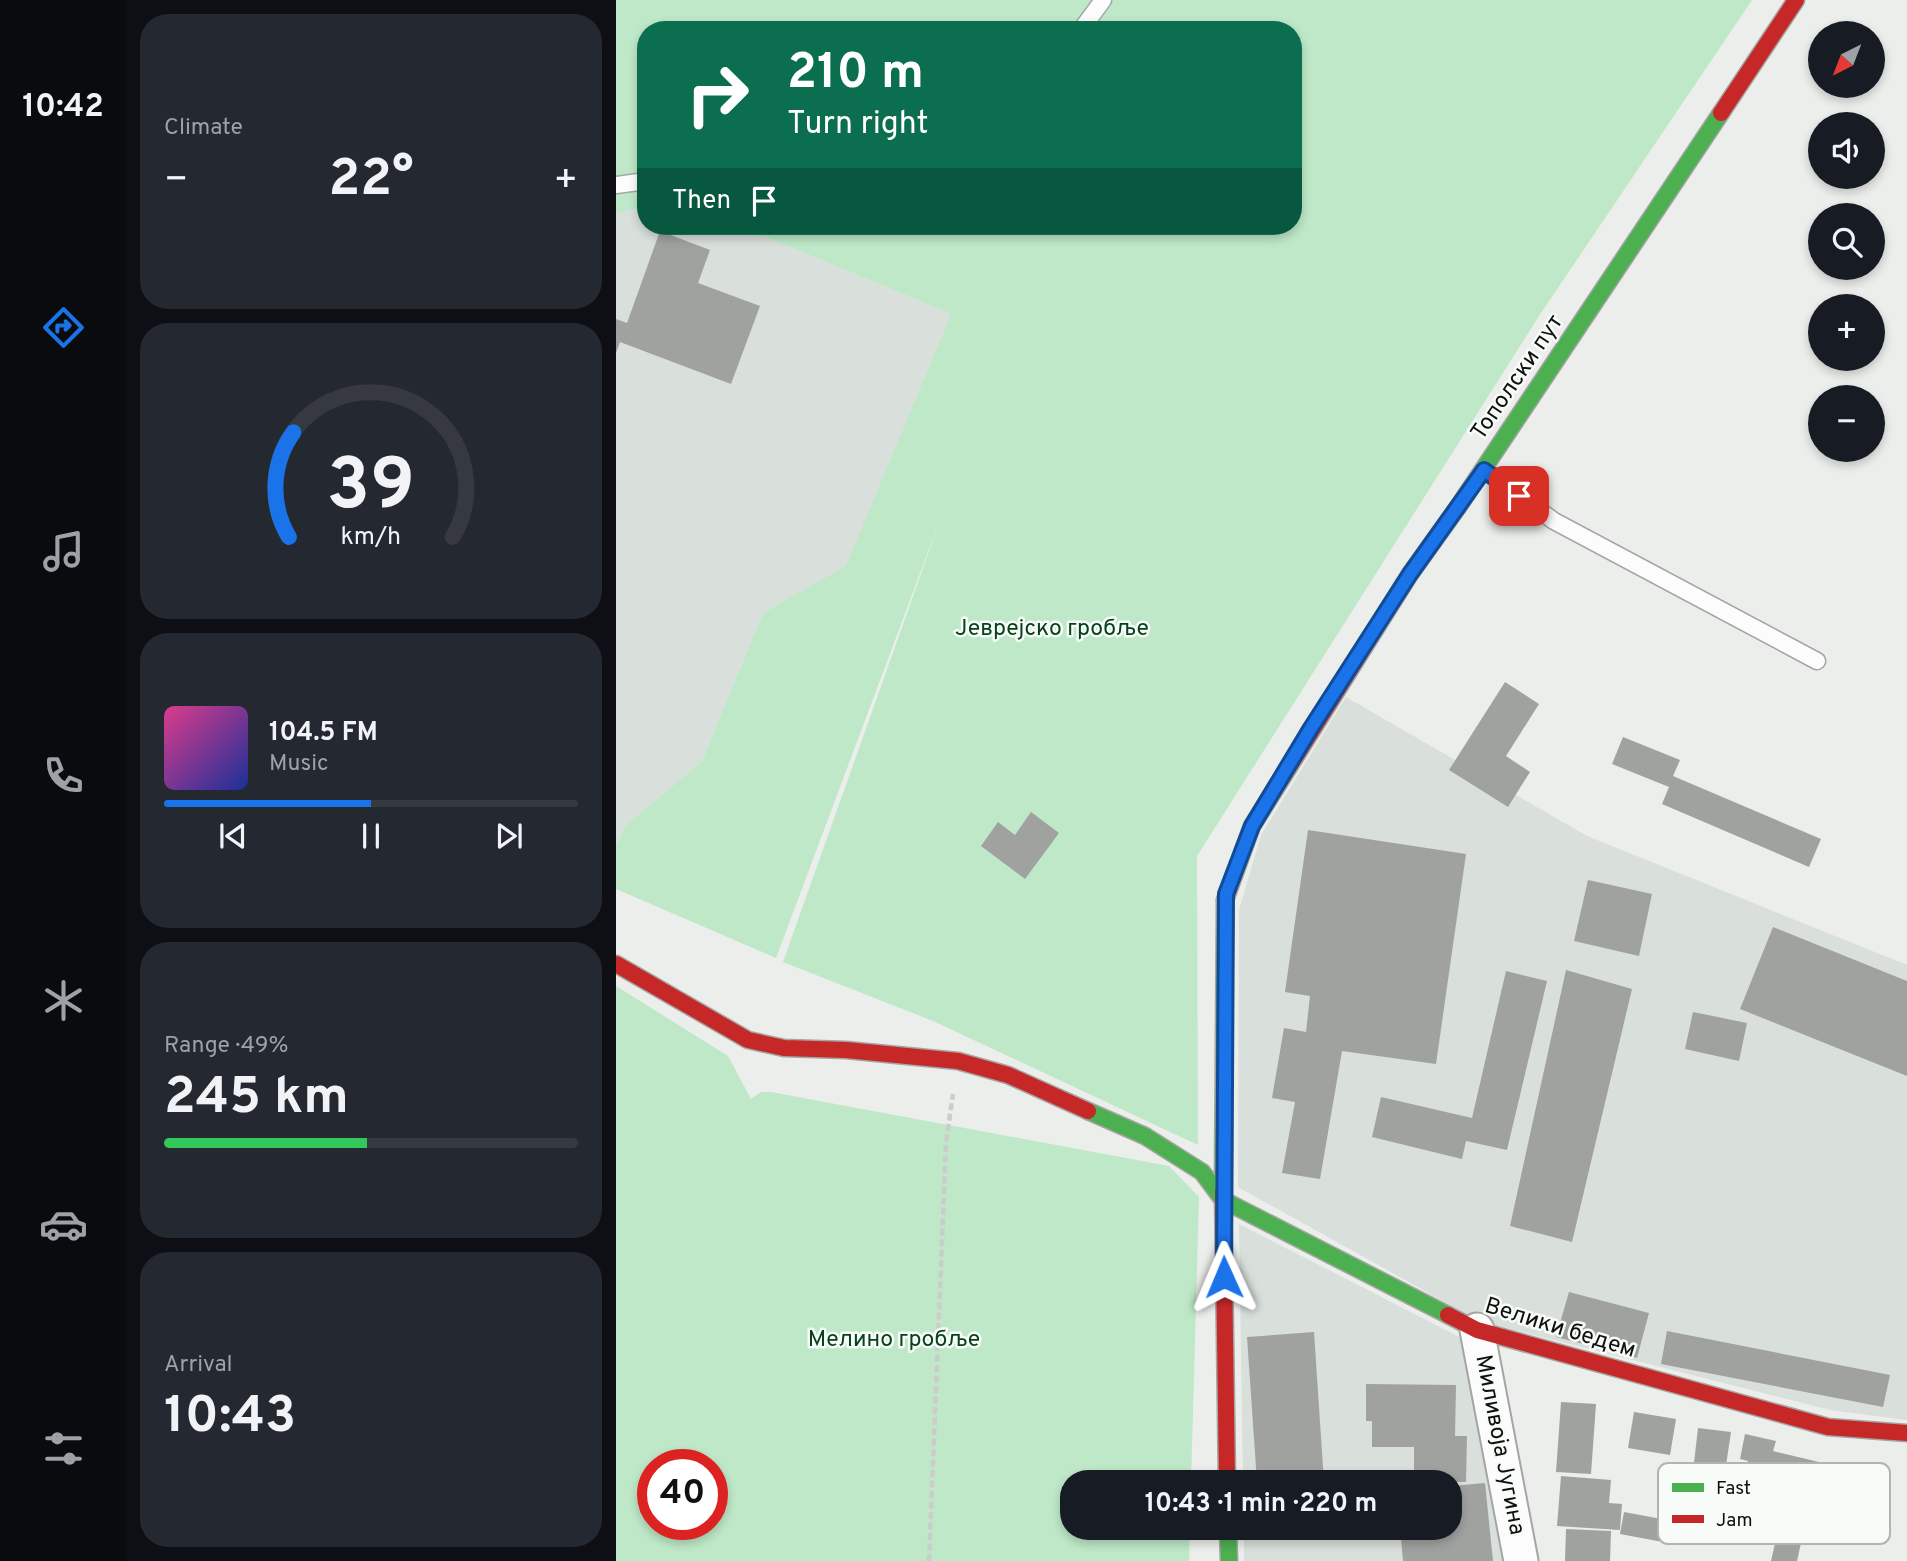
<!DOCTYPE html>
<meta charset="utf-8">
<style>
:root{--surface:#171b24;--page:#242831;--text:#f1f3f6;--muted:#9ea1a6;--line:#363941;--accent:#1a73e8}
body{margin:0;font-family:Overpass,sans-serif;background:var(--page);color:var(--text);height:100vh;display:flex;flex-direction:column;font-size:26px;white-space:nowrap}
*{box-sizing:border-box;margin:0}
p{font-size:23px;color:var(--muted)}
.icon{flex:none;width:38px;height:38px;fill:none;stroke:currentColor;stroke-width:2;stroke-linecap:round;stroke-linejoin:round}
.map{position:relative;flex:1;overflow:hidden}
.drawer{display:flex;flex-direction:column;gap:14px;padding:14px;background:#0d0f14;width:490px}
.drawer>*{flex:none}
.hud{position:absolute;left:21px;top:21px;width:665px;height:214px;border-radius:28px;box-shadow:0 4px 10px #0003;background:#0b6e4f;color:#fff;overflow:hidden}
.needle{width:46px;rotate:222deg}
.controls{position:absolute;left:1192px;top:21px;display:grid;gap:14px}
.controls a{display:grid;place-items:center;width:77px;height:77px;border-radius:50%;background:var(--surface);box-shadow:0 4px 10px #0003;font-size:35px}
.speed{position:absolute;left:21px;top:1449px;display:flex;gap:14px;font-size:35px;font-weight:700;text-align:center}
.speed>*{display:grid;place-content:center;width:91px;height:91px;border-radius:50%;background:var(--surface);box-shadow:0 4px 10px #0003;line-height:1}
.speed .limit{border:10px solid #d22;background:#fff;color:#111}
.pin{position:absolute;display:grid;place-items:center;width:60px;height:60px;color:#fff;margin:-30px;border-radius:14px;box-shadow:0 4px 10px #0006}
.me{position:absolute;width:77px;margin:-38px;rotate:359deg;stroke-linejoin:round;filter:drop-shadow(0 0 5px #0008)}
.turn{display:flex;align-items:center;gap:24px;height:147px;padding:0 35px;font-size:32px}
.turn .icon{width:91px;height:91px;stroke-width:2.5}
.turn b{display:block;font-size:49px;line-height:60px}
.then{display:flex;align-items:center;height:66px;padding:0 35px;background:#0003;gap:14px;font-size:26px}
.big{font-size:52px;font-weight:700;line-height:1.1}
.drawer .card{flex:1;display:flex;flex-direction:column;justify-content:center;gap:10px;min-width:0;padding:0 24px;border-radius:28px;background:var(--page)}
.drawer .dial{align-items:center;gap:0}
.dial svg{height:182px;overflow:visible;fill:none;stroke:var(--line);stroke-width:7;stroke-linecap:round;text-anchor:middle}
.dial text{fill:var(--text);stroke:none}
.song{display:flex;align-items:center;gap:21px}
.cover{width:84px;height:84px;border-radius:10px;background:linear-gradient(135deg,hsl(330 70% 55%),hsl(230 70% 35%))}
.played{height:7px;border-radius:4px;background:linear-gradient(90deg,var(--accent) 50%,var(--line) 50%)}
.keys{display:flex;justify-content:space-around;direction:ltr}
.heat{display:flex;justify-content:space-between;align-items:center;font-size:38px;direction:ltr}
.charge{height:10px;border-radius:5px;background:linear-gradient(90deg,#34c759 49%,var(--line) 0)}
.trip{position:absolute;left:444px;top:1470px;width:402px;height:70px;border-radius:28px;background:var(--surface);box-shadow:0 4px 10px #0003;font-weight:700;line-height:70px;text-align:center}
main{display:flex;flex:1;min-height:0}
.menu{display:flex;flex-direction:column;width:126px;justify-content:space-around;align-items:center;background:#090b0e;color:var(--muted)}
.menu .icon{width:49px;height:49px}
.menu .selected{color:var(--accent)}
.menu b{font-size:32px;color:var(--text)}
.map>svg:first-child{display:block}
.built{fill:#d9dfda}
.green{fill:#bee8c7;fill-rule:evenodd}
.building{fill:#a0a2a0}
.lines{fill:none;stroke-linecap:round;stroke-linejoin:round}
.lane-casing{stroke:#a4a5a4;stroke-width:19}
.street-casing{stroke:#a4a5a4;stroke-width:37}
.fast-casing{stroke:#a4a5a4;stroke-width:19}
.jam-casing{stroke:#a4a5a4;stroke-width:19}
.path{stroke:#ccc;stroke-width:4.5;stroke-dasharray:7 3.5;stroke-linecap:butt}
.lane{stroke:#fcfcfc;stroke-width:16}
.street{stroke:#fcfcfc;stroke-width:33}
.fast{stroke:#4caf50;stroke-width:16}
.jam{stroke:#c62828;stroke-width:16}
.route-casing{stroke:#114b97;stroke-width:18}
.route{stroke:#1a73e8;stroke-width:12}
.labels{text-anchor:middle;dominant-baseline:central;stroke-width:5;stroke-linejoin:round;paint-order:stroke}
.street-label{font-size:23px;fill:#0e100e;stroke:#f7fcf8}
.park-label{font-size:23px;fill:#09411d;stroke:#f7fcf8}
.key{fill:#f7fcf8;stroke:#b1b5b2;stroke-width:2}
.key-label{font-size:19px;fill:#0e100e}
</style>
<main>
<nav class="menu">
<b>10:42</b>
<svg class="icon selected" aria-label="directions" viewBox="0 0 24 24"><path d="M12 3l9 9-9 9-9-9zM9 14v-3h6M13 9l2 2-2 2"/></svg>
<svg class="icon" aria-label="music" viewBox="0 0 24 24"><path d="M9 18V5l10-2v13"/><circle cx="6" cy="18" r="3"/><circle cx="16" cy="16" r="3"/></svg>
<svg class="icon" aria-label="phone" viewBox="0 0 24 24"><path d="M5 4h4l2 5-3 2q2 4 5 5l2-3 5 2v4C11 20 4 13 5 4z"/></svg>
<svg class="icon" aria-label="climate" viewBox="0 0 24 24"><path d="M12 3v18M4 7l16 10M4 17L20 7"/></svg>
<svg class="icon" aria-label="car" viewBox="0 0 24 24"><path d="M5 17H2v-5l4-1 3-4h7l3 4 3 1v5h-3M9 17h6M6 11h13"/><circle cx="7" cy="17" r="2"/><circle cx="17" cy="17" r="2"/></svg>
<svg class="icon" aria-label="filters" viewBox="0 0 24 24"><path d="M4 7h16M4 17h16"/><circle cx="9" cy="7" r="2"/><circle cx="15" cy="17" r="2"/></svg>
</nav>
<section class="drawer">
<div class="card"><p>Climate</p>
<div class="heat"><a>−</a><b class="big">22°</b><a>+</a></div>
</div>
<div class="card dial"><svg viewBox="0 0 100 80">
<path d="M14 69A42 42 0 1 1 86 69"/>
<path d="M14 69A42 42 0 0 1 16 23" stroke="#1a73e8"/>
<text x="50" y="56" font-size="32" font-weight="700">39</text>
<text x="50" y="72" font-size="11">km/h</text>
</svg></div>
<div class="card">
<div class="song"><i class="cover"></i><div><b>104.5 FM</b><p>Music</p></div></div>
<div class="played"></div>
<div class="keys"><svg class="icon" aria-label="previous" viewBox="0 0 24 24"><path d="M18 5L8 12l10 7zM5 5v14"/></svg><svg class="icon" aria-label="pause" viewBox="0 0 24 24"><path d="M8 5v14M16 5v14"/></svg><svg class="icon" aria-label="next" viewBox="0 0 24 24"><path d="M6 5l10 7-10 7zM19 5v14"/></svg></div>
</div>
<div class="card"><p>Range · 49%</p><b class="big">245 km</b><div class="charge"></div></div>
<div class="card"><p>Arrival</p><b class="big">10:43</b></div>
</section>
<div class="map">
<svg width="1291" height="1561" viewBox="0 0 1291 1561">
<rect width="100%" height="100%" fill="#ebeeeb"/>
<!-- built -->
<path class="built" d="M 30,206 L 30,226 L 124,226 L 335,314 L 230,567 L 147,613 L 86,761 L 8,827 L 0,847 L 0,213 Z
M 730,697 L 971,836 L 1291,965 L 1291,1420 L 1214,1410 L 863,1321 L 622,1187 L 623,910 L 645,835 Z
M 623,1224 L 853,1342 L 891,1561 L 628,1561 L 628,1528 L 835,1528 L 835,1482 L 627,1482 Z"/>
<!-- green -->
<path class="green" d="M 0,0 L 1136,0 L 923,316 L 581,856 L 582,1145 L 317,1021 L 167,962 L 327,512 L 160,958 L 0,889 L 0,847 L 8,827 L 86,761 L 147,613 L 230,566 L 335,314 L 124,226 L 677,226 L 677,30 L 30,30 L 30,206 L 0,213 Z
M 0,986 L 112,1056 L 135,1099 L 145,1092 L 155,1092 L 553,1166 L 583,1197 L 575,1482 L 457,1482 L 457,1528 L 574,1528 L 573,1561 L 0,1561 ZM 37,1465 L 96,1465 L 96,1524 L 37,1524 Z"/>
<!-- building -->
<path class="building" d="M 44,231 L 94,250 L 82,283 L 144,306 L 115,384 L 4,342 L 0,353 L 0,319 L 11,323 Z
M 889,682 L 923,704 L 890,756 L 914,772 L 892,807 L 833,770 Z
M 1007,737 L 1064,760 L 1057,776 L 1205,839 L 1193,867 L 1046,804 L 1053,787 L 996,764 Z
M 415,812 L 443,833 L 409,879 L 365,846 L 382,822 L 399,835 Z
M 692,830 L 850,854 L 820,1064 L 726,1051 L 704,1179 L 666,1173 L 679,1102 L 656,1098 L 668,1028 L 690,1032 L 694,996 L 669,992 Z
M 972,880 L 1036,894 L 1023,956 L 958,941 Z
M 1157,927 L 1291,981 L 1291,1076 L 1124,1009 Z
M 950,970 L 1016,989 L 956,1242 L 894,1226 Z
M 890,971 L 931,981 L 891,1150 L 850,1141 L 846,1159 L 756,1137 L 765,1097 L 856,1118 Z
M 1077,1012 L 1131,1023 L 1123,1061 L 1069,1049 Z
M 953,1292 L 1033,1313 L 1021,1358 L 940,1337 Z
M 1051,1331 L 1274,1375 L 1267,1407 L 1045,1364 Z
M 698,1332 L 708,1482 L 641,1482 L 631,1337 Z
M 750,1384 L 840,1385 L 839,1436 L 851,1436 L 850,1482 L 798,1482 L 798,1447 L 756,1447 L 756,1421 L 750,1421 Z
M 945,1402 L 980,1404 L 975,1474 L 940,1472 Z
M 1018,1412 L 1060,1419 L 1054,1455 L 1012,1448 Z
M 1082,1428 L 1115,1432 L 1109,1472 L 1095,1471 L 1091,1507 L 1042,1501 L 1044,1485 L 1075,1489 Z
M 1129,1434 L 1160,1441 L 1157,1451 L 1203,1462 L 1181,1561 L 1155,1561 L 1171,1491 L 1149,1486 L 1144,1508 L 1123,1503 L 1132,1461 L 1124,1459 Z
M 945,1476 L 995,1480 L 993,1503 L 1006,1504 L 1004,1530 L 941,1526 Z
M 869,1483 L 877,1561 L 787,1561 L 784,1528 L 835,1528 L 835,1486 Z
M 1008,1512 L 1067,1523 L 1063,1545 L 1004,1534 Z
M 950,1529 L 995,1531 L 994,1561 L 949,1561 Z"/>
<g class="lines">
<defs>
<path id="lane" d="M 465,30 L 487,0
M 0,185 L 30,181
M 868,470 L 938,521 L 1201,661"/>
<path id="street" d="M 861,1330 L 905,1561"/>
<path id="fast" d="M 842,507 L 1105,113
M 472,1111 L 529,1136 L 586,1172 L 607,1200 L 832,1315
M 607,1192 L 609,900
M 612,1528 L 613,1561"/>
<path id="jam" d="M 1105,113 L 1180,0
M 609,900 L 636,826 L 794,574 L 842,507
M 0,964 L 132,1040 L 168,1048 L 230,1050 L 342,1061 L 392,1075 L 472,1111
M 607,1192 L 611,1482
M 832,1315 L 861,1330 L 1212,1427 L 1291,1433"/>
</defs>
<!-- lane casing -->
<use href="#lane" class="lane-casing"/>
<!-- street casing -->
<use href="#street" class="street-casing"/>
<!-- fast casing -->
<use href="#fast" class="fast-casing"/>
<!-- jam casing -->
<use href="#jam" class="jam-casing"/>
<!-- path -->
<path class="path" d="M 313,1561 L 330,1143 L 337,1094"/>
<!-- lane -->
<use href="#lane" class="lane"/>
<!-- street -->
<use href="#street" class="street"/>
<!-- fast -->
<use href="#fast" class="fast"/>
<!-- jam -->
<use href="#jam" class="jam"/>
</g>
<g class="lines">
<defs>
<path id="route" d="M 608,1277 L 610,894 L 636,826 L 695,728 L 794,574 L 868,470 L 903,496"/>
</defs>
<!-- route casing -->
<use href="#route" class="route-casing"/>
<!-- route -->
<use href="#route" class="route"/>
</g>
<g class="labels">
<!-- street labels -->
<g class="street-label">
<text transform="translate(902 378) rotate(-56)">Тополски пут</text>
<text transform="translate(944 1329) rotate(17)">Велики бедем</text>
<text transform="translate(883 1445) rotate(79)">Миливоја Југина</text>
</g>
<!-- park labels -->
<g class="park-label">
<text x="436" y="629">Јеврејско гробље</text>
<text x="278" y="1340">Мелино гробље</text>
</g>
</g>
<!-- legend -->
<rect x="1042" y="1463" width="232" height="81" rx="10" class="key"/>
<rect x="1056" y="1483" width="32" height="9" fill="#4caf50"/>
<rect x="1056" y="1515" width="32" height="8" fill="#c62828"/>
<g class="key-label">
<text x="1100" y="1494">Fast</text>
<text x="1100" y="1526">Jam</text>
</g>
</svg>
<div class="controls">
<a><svg class="needle" viewBox="-14 -14 28 28"><path d="M0-13l5 13h-10z" fill="#e53935"/><path d="M0 13l5-13h-10z" fill="#9ea1a6"/></svg></a>
<a><svg class="icon" aria-label="sound" viewBox="0 0 24 24"><path d="M4 9h4l5-4v14l-5-4H4zM17 9q2 3 0 6"/></svg></a>
<a><svg class="icon" aria-label="search" viewBox="0 0 24 24"><circle cx="10" cy="10" r="6"/><path d="M15 15l6 6"/></svg></a>
<a>+</a>
<a>−</a>
</div>
<div class="speed"><div class="limit">40</div></div>
<div class="pin" style="left:903px;top:496px;background:#d93025"><svg class="icon" aria-label="arrive" viewBox="0 0 24 24"><path d="M6 21V4h12l-3 4 3 4H6"/></svg></div>
<svg class="me" style="left:608px;top:1277px" viewBox="-20 -20 40 40"><path d="M0-17L14 15 0 8-14 15z" fill="#1a73e8" stroke="#fff" stroke-width="4"/></svg>
<div class="trip">10:43 · 1 min · 220 m</div>
<div class="hud">
<div class="turn"><svg class="icon" aria-label="right" viewBox="0 0 24 24"><path d="M7 20v-9h11M14 6l5 5-5 5"/></svg><div><b>210 m</b>Turn right</div></div>
<div class="then">Then<svg class="icon" aria-label="arrive" viewBox="0 0 24 24"><path d="M6 21V4h12l-3 4 3 4H6"/></svg></div>
</div>
</div>
</main>
